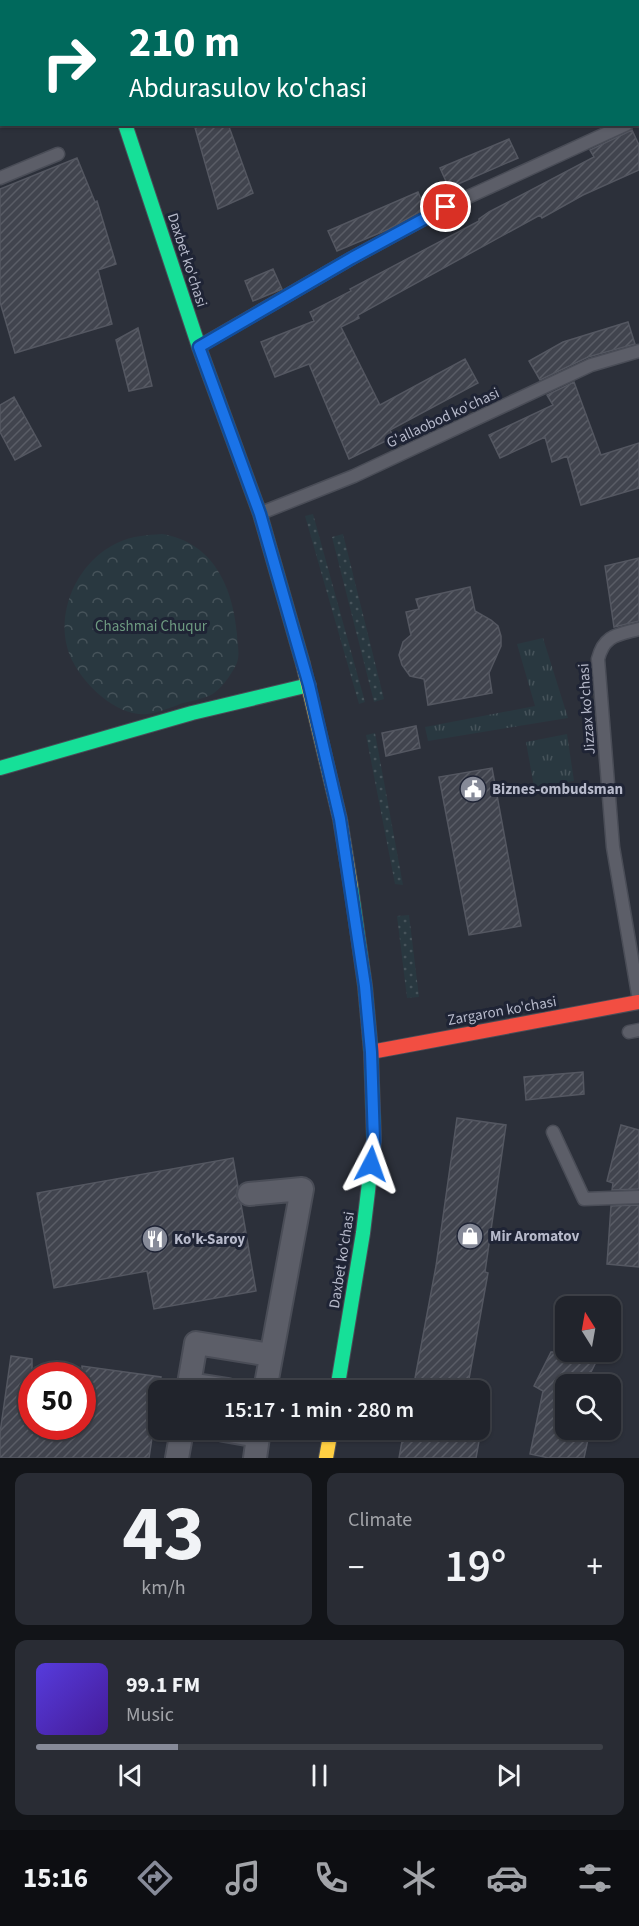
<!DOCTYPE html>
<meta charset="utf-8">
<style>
:root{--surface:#21242c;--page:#292c34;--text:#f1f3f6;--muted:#a2a4a9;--line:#3e4148;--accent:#868a98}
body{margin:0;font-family:"Source Sans 3",sans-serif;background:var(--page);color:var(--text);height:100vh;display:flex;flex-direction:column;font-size:22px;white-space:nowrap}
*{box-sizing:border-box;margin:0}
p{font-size:20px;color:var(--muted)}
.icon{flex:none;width:33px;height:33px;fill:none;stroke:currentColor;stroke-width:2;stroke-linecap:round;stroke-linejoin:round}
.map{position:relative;height:1458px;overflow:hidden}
.side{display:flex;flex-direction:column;gap:15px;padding:15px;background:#121418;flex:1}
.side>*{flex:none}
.guide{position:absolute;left:0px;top:0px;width:639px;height:126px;box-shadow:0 2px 4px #0004,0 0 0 2px var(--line);background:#00695c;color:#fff;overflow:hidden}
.needle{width:39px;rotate:349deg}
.fabs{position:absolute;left:555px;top:1296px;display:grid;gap:12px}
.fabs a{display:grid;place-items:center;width:66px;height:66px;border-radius:12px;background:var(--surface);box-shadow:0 2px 4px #0004,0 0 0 2px var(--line);font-size:30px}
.speed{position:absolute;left:18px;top:1362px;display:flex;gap:12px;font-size:30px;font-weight:700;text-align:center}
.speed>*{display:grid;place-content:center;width:78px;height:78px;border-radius:50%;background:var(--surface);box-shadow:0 2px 4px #0004,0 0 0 2px var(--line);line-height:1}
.speed .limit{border:9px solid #d22;background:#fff;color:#111}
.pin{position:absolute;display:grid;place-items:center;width:51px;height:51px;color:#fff;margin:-26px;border:3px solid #fff;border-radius:50%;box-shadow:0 2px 6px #0007}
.me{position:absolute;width:66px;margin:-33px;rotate:4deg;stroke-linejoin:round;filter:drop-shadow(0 0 4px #0008)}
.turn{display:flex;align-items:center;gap:21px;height:126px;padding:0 30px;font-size:27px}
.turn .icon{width:78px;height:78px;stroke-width:2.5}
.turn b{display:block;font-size:42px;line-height:51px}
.big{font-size:45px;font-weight:600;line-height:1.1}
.side .widget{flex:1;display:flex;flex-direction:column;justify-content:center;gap:9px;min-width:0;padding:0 21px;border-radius:12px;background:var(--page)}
.side .dial{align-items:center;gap:0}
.dial b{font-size:78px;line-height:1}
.song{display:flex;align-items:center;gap:18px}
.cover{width:72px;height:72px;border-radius:9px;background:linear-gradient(135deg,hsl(250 70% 55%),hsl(260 70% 35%))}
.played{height:6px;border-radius:3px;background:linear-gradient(90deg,var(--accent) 25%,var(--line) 25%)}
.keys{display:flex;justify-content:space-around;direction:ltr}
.heat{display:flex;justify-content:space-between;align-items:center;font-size:33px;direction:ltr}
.side .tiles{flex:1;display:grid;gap:15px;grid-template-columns:1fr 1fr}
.widget:last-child{grid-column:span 2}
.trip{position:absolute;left:148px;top:1380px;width:342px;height:60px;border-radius:12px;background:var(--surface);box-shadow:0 2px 4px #0004,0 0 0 2px var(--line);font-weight:600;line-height:60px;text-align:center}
.menu{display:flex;height:96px;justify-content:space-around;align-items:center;background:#0d0e12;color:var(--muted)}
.menu .icon{width:42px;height:42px}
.menu .on{color:var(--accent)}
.menu b{font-size:27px;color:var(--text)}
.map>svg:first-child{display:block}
.grass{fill:url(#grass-dots)}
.forest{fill:url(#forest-crowns)}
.park{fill:url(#park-tufts)}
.building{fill:url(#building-hatch);stroke:#545761;stroke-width:1.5}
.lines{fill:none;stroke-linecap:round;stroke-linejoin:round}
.lane-casing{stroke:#4a4d57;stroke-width:15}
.street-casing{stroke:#4a4d57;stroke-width:26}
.fast-casing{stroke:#4a4d57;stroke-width:16}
.slow-casing{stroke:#4a4d57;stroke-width:16}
.jam-casing{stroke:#4a4d57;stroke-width:16}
.lane{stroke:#5c5e68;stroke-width:12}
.street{stroke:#5c5e68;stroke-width:22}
.fast{stroke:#16e098;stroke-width:14}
.slow{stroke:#ffcf43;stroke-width:14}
.jam{stroke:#f24e42;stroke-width:14}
.route-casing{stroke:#114b97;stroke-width:15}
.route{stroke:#1a73e8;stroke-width:10}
.labels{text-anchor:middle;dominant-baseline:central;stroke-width:6;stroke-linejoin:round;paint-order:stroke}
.street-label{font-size:15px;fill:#b7bacb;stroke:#1f2435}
.park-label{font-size:15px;fill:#6e9b81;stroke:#1f2435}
.poi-label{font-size:15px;font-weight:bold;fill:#b7bacb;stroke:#1f2435;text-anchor:start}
</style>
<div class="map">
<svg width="639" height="1458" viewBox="0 0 639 1458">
<defs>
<pattern id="grass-dots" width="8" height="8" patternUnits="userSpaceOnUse" patternTransform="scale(1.5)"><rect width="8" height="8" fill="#293840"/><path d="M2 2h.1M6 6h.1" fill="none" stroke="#46535a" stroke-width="1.8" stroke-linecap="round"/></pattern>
<pattern id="forest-crowns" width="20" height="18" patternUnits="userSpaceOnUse" patternTransform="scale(1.5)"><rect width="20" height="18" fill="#293840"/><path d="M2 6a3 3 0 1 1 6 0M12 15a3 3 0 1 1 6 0" fill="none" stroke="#46535a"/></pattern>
<pattern id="park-tufts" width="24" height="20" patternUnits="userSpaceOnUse" patternTransform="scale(1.5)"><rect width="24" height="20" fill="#293840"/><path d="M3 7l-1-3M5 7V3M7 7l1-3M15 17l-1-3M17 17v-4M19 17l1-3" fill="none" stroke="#46535a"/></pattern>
<pattern id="building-hatch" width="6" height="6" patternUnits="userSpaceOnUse" patternTransform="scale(1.5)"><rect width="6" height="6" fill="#41444e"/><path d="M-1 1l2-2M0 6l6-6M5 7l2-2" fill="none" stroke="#5a5d66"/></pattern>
</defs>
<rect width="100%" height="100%" fill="#2c303a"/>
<!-- grass -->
<path class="grass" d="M 313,514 L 365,702 L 359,704 L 305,516 Z
M 343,534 L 384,699 L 374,702 L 332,537 Z
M 375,733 L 403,885 L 395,884 L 366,735 Z
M 409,915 L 419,997 L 407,998 L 397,916 Z"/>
<!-- forest -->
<path class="forest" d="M 162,534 C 213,542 233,587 237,634 C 237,645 241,655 236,665 C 231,675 220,691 209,696 C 201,699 192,701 183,703 C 172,707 160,712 148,714 C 118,717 86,687 73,662 C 51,619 75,563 117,543 C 131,536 147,535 162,534 Z"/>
<!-- park -->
<path class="park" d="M 543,638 L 568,718 L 428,741 L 425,727 L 535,706 L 517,644 Z
M 567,734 L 574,781 L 534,787 L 526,742 Z"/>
<!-- building -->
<path class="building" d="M 194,124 L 228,124 L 253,193 L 218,209 Z
M 632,130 L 639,145 L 639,170 L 583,195 L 542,218 L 540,215 L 358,315 L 359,318 L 341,327 L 380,405 L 465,359 L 478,383 L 390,430 L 394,437 L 349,459 L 309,364 L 275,377 L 261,342 L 314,321 L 310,312 L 351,291 L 350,289 L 479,221 L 479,219 L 489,212 L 594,157 L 590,150 Z
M 509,139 L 518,158 L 449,188 L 440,168 Z
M 77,158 L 95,202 L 97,201 L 116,264 L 98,270 L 112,324 L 15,353 L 0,302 L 0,189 Z
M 418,192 L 425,209 L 389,229 L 337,251 L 328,231 Z
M 273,269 L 282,289 L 253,301 L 245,281 Z
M 628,322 L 635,344 L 588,357 L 540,380 L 529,361 L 563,342 Z
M 138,328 L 152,386 L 129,391 L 116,340 Z
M 574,382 L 601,455 L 639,443 L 639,488 L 581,505 L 567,456 L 552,462 L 545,437 L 500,458 L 489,435 L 553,405 L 547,395 Z
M 14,397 L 41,446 L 15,460 L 0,432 L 0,405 Z
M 639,558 L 639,621 L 614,627 L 605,566 Z
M 470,587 L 475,611 L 491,620 L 498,626 L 501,636 L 501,646 L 489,673 L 492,693 L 428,705 L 424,679 L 410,676 L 402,665 L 399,655 L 403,642 L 411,635 L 406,612 L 419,609 L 416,599 Z
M 416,726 L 420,748 L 386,756 L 382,733 Z
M 492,768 L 521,926 L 469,935 L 439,777 Z
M 583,1072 L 584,1094 L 526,1100 L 524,1077 Z
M 457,1118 L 506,1125 L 485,1272 L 488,1273 L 467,1390 L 411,1390 L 413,1389 L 436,1266 Z
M 621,1125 L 639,1130 L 639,1189 L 612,1190 L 613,1183 L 607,1181 Z
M 233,1158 L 238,1187 L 236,1196 L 241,1204 L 256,1291 L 154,1309 L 147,1271 L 54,1288 L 37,1193 Z
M 639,1205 L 639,1267 L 607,1264 L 611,1206 Z
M 551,1352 L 601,1352 L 585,1384 L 566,1384 L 566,1430 L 590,1430 L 584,1458 L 549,1458 L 530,1454 L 543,1391 L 534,1386 Z
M 11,1356 L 32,1359 L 32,1426 L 82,1426 L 82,1366 L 161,1377 L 149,1458 L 0,1458 L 0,1433 Z
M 480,1401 L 486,1402 L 476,1458 L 399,1458 L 404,1430 L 480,1430 Z"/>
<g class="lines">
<defs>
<path id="lane" d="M 638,120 L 639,119
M 0,178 L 58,154
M 200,346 L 352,258 L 446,207 L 627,124
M 261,513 L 354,476 L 591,365 L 639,351
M 639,629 C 617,635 604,635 598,659 L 613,847 L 639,1000
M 629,1032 L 639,1030
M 553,1132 L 584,1199 L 639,1197"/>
<path id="street" d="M 249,1194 L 302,1189 L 265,1390
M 190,1384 L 228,1390
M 188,1390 L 196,1343 L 271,1355
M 224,1430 L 258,1436
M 177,1458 L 182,1430
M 255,1458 L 259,1430"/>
<path id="fast" d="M 125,124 L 199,347 L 260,514 L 303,664
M 0,768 L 192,713 L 309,685
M 337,1390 L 363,1233 L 374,1141 L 371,1052 L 365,986 L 351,887"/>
<path id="slow" d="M 90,0 L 91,2
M 150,0 L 150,2
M 303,664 L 340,819 L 351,887
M 326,1458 L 331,1430"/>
<path id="jam" d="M 371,1052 L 639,1002"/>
</defs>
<!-- lane casing -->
<use href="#lane" class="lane-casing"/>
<!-- street casing -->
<use href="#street" class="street-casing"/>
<!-- fast casing -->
<use href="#fast" class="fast-casing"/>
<!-- slow casing -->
<use href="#slow" class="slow-casing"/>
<!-- jam casing -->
<use href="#jam" class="jam-casing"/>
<!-- lane -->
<use href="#lane" class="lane"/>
<!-- street -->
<use href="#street" class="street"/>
<!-- fast -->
<use href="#fast" class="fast"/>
<!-- slow -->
<use href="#slow" class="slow"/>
<!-- jam -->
<use href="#jam" class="jam"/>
</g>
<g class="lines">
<defs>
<path id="route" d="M 371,1164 L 374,1141 L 371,1052 L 365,986 L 340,819 L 309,685 L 260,514 L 199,347 L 352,258 L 446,207"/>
</defs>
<!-- route casing -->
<use href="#route" class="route-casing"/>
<!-- route -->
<use href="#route" class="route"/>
</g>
<!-- icons -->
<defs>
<symbol id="civic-disc" viewBox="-11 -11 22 22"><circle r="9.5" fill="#868a98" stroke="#1f2435"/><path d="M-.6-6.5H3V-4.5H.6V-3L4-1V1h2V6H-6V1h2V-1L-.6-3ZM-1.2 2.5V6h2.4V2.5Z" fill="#fff"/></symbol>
<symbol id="shop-disc" viewBox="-11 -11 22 22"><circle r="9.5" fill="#868a98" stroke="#1f2435"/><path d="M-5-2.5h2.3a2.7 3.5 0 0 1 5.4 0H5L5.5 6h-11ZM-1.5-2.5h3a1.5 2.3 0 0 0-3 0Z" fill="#fff"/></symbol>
<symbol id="restaurant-disc" viewBox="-11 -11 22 22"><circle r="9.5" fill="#868a98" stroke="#1f2435"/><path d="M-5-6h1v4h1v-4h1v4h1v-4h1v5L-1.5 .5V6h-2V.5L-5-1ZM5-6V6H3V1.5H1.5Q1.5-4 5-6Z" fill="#fff"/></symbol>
</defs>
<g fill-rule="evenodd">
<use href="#civic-disc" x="458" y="774" width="30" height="30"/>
<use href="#shop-disc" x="455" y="1221" width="30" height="30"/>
<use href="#restaurant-disc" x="140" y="1224" width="30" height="30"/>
</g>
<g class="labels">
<!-- street labels -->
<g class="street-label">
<text transform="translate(187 260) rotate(72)">Daxbet ko'chasi</text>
<text transform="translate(443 418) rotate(-25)">G'allaobod ko'chasi</text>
<text transform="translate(587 709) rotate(-94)">Jizzax ko'chasi</text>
<text transform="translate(502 1011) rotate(-10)">Zargaron ko'chasi</text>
<text transform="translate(342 1260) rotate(-81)">Daxbet ko'chasi</text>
</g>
<!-- park labels -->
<g class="park-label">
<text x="151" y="626">Chashmai Chuqur</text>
</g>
<!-- poi labels -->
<g class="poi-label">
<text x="492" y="789">Biznes-ombudsman</text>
<text x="490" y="1236">Mir Aromatov</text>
<text x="174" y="1239">Ko'k-Saroy</text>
</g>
</g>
</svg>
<div class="fabs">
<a><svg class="needle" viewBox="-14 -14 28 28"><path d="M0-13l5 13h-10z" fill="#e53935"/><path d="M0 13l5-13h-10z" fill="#a2a4a9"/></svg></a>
<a><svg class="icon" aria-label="search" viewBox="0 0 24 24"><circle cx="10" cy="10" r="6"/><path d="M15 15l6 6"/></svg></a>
</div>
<div class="speed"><div class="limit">50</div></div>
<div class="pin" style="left:446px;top:207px;background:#d93025"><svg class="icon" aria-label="arrive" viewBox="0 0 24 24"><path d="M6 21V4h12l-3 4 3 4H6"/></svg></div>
<svg class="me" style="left:371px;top:1164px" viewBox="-20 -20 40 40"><path d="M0-17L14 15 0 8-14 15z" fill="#1a73e8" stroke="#fff" stroke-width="4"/></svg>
<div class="trip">15:17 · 1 min · 280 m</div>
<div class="guide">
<div class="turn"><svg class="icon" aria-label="right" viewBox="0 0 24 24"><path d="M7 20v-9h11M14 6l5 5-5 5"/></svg><div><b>210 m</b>Abdurasulov ko'chasi</div></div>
</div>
</div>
<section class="side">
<div class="tiles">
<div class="widget dial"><b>43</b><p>km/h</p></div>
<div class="widget"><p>Climate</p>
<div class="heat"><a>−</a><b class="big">19°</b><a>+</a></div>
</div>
<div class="widget">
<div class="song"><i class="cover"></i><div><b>99.1 FM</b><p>Music</p></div></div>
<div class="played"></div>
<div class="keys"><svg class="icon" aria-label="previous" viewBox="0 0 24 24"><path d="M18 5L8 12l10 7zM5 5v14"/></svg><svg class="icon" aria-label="pause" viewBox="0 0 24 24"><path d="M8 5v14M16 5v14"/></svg><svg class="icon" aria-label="next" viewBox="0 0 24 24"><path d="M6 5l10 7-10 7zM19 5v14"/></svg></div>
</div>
</div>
</section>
<nav class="menu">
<b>15:16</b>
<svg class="icon on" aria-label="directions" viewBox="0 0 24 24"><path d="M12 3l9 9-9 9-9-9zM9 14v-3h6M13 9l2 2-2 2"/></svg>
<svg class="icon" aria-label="music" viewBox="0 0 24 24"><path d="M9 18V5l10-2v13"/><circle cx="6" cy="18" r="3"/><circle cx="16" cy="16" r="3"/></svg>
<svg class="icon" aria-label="phone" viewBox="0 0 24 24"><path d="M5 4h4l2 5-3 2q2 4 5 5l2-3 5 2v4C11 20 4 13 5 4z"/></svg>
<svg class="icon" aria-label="climate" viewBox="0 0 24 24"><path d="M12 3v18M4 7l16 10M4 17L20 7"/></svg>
<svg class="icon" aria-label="car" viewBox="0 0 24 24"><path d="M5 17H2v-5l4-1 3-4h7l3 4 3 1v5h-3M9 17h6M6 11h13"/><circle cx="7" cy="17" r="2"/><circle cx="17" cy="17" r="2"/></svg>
<svg class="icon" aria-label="filters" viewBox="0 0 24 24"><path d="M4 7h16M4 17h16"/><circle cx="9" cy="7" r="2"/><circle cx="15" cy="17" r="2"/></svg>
</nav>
